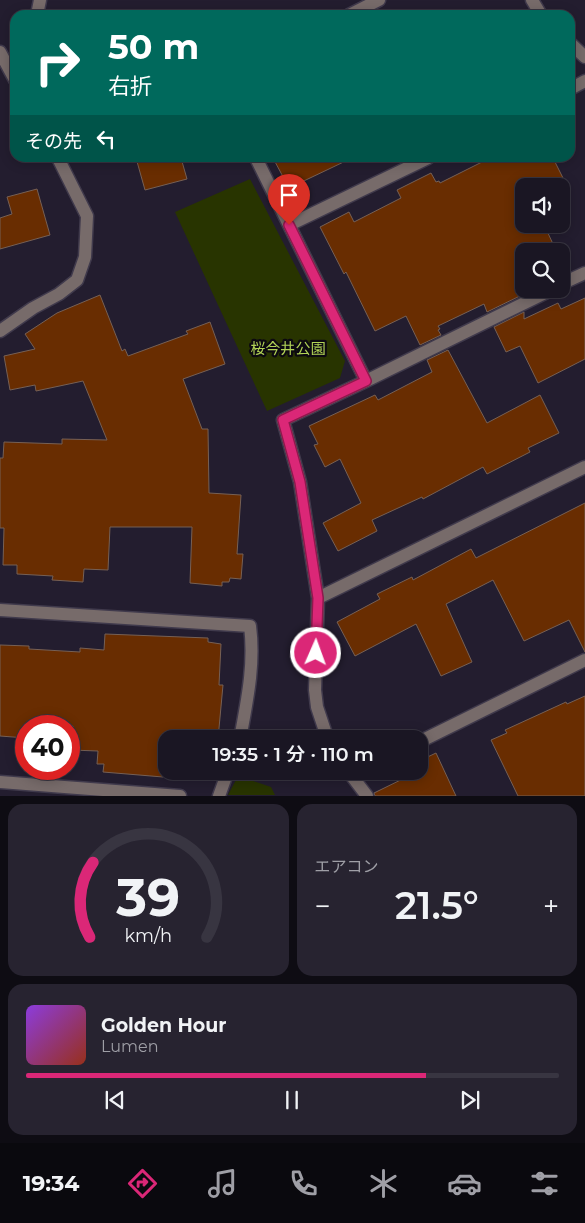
<!DOCTYPE html>
<html lang="ja">
<meta charset="utf-8">
<style>
:root{--surface:#1a1623;--page:#272330;--text:#f1f3f6;--muted:#9f9fa6;--line:#383541;--accent:#db2777}
body{margin:0;font-family:Montserrat,"Noto Sans JP",sans-serif;background:var(--page);color:var(--text);height:100vh;display:flex;flex-direction:column;font-size:19px;white-space:nowrap}
*{box-sizing:border-box;margin:0}
p{font-size:16px;color:var(--muted)}
.icon{flex:none;width:28px;height:28px;fill:none;stroke:currentColor;stroke-width:2;stroke-linecap:round;stroke-linejoin:round}
.map{position:relative;height:796px;overflow:hidden}
.panel{display:flex;flex-direction:column;gap:8px;padding:8px;background:#0e0c13;flex:1}
.panel>*{flex:none}
.top-card{position:absolute;left:10px;top:10px;width:565px;height:152px;border-radius:15px;box-shadow:0 2px 12px #0003,0 0 0 1px var(--line);background:#00695c;color:#fff;overflow:hidden}
.fabs{position:absolute;left:515px;top:178px;display:grid;gap:10px}
.fabs a{display:grid;place-items:center;width:55px;height:55px;border-radius:10px;background:var(--surface);box-shadow:0 2px 12px #0003,0 0 0 1px var(--line);font-size:25px}
.speed{position:absolute;left:15px;top:715px;display:flex;gap:10px;font-size:25px;font-weight:700;text-align:center}
.speed>*{display:grid;place-content:center;width:65px;height:65px;border-radius:50%;background:var(--surface);box-shadow:0 2px 12px #0003,0 0 0 1px var(--line);line-height:1}
.speed .limit{border:8px solid #d22;background:#fff;color:#111}
.pin{position:absolute;display:grid;place-items:center;width:42px;height:42px;color:#fff;margin:-51px -21px;border-radius:50% 50% 50% 0;rotate:-45deg;box-shadow:0 0 5px #0007}
.pin .icon{rotate:45deg}
.me{position:absolute;width:55px;margin:-28px;rotate:2deg;stroke-linejoin:round;filter:drop-shadow(0 0 4px #0008)}
.turn{display:flex;align-items:center;gap:18px;height:105px;padding:0 15px;font-size:22px}
.turn .icon{width:65px;height:65px;stroke-width:2.5}
.turn b{display:block;font-size:35px;line-height:42px}
.then{display:flex;align-items:center;height:48px;padding:0 15px;background:#0003;gap:10px;font-size:19px}
.big{font-size:38px;font-weight:600;line-height:1.1}
.panel .card{flex:1;display:flex;flex-direction:column;justify-content:center;gap:8px;min-width:0;padding:0 18px;border-radius:15px;background:var(--page)}
.panel .dial{align-items:center;gap:0}
.dial svg{height:130px;overflow:visible;fill:none;stroke:var(--line);stroke-width:7;stroke-linecap:round;text-anchor:middle}
.dial text{fill:var(--text);stroke:none}
.song{display:flex;align-items:center;gap:15px}
.cover{width:60px;height:60px;border-radius:8px;background:linear-gradient(135deg,hsl(270 70% 55%),hsl(10 70% 35%))}
.played{height:5px;border-radius:2px;background:linear-gradient(90deg,var(--accent) 75%,var(--line) 75%)}
.keys{display:flex;justify-content:space-around;direction:ltr}
.heat{display:flex;justify-content:space-between;align-items:center;font-size:28px;direction:ltr}
.panel .tiles{flex:1;display:grid;gap:8px;grid-template-columns:1fr 1fr}
.card:last-child{grid-column:span 2}
.trip{position:absolute;left:158px;top:730px;width:270px;height:50px;border-radius:15px;background:var(--surface);box-shadow:0 2px 12px #0003,0 0 0 1px var(--line);font-weight:600;line-height:50px;text-align:center}
.tabs{display:flex;height:80px;justify-content:space-around;align-items:center;background:#0a090e;color:var(--muted)}
.tabs .icon{width:35px;height:35px}
.tabs .on{color:var(--accent)}
.tabs b{font-size:22px;color:var(--text)}
.map>svg:first-child{display:block}
.green{fill:#283400}
.building{fill:#692d01;stroke:#766055}
.lines{fill:none;stroke-linecap:round;stroke-linejoin:round}
.minor-casing{stroke:#403a4c;stroke-width:15}
.minor{stroke:#776b6a;stroke-width:12}
.route-casing{stroke:#8e194d;stroke-width:12}
.route{stroke:#db2777;stroke-width:9}
.labels{text-anchor:middle;dominant-baseline:central;stroke-width:4.5;stroke-linejoin:round;paint-order:stroke}
.park-label{font-size:15px;fill:#b1d256;stroke:#0c0911}
</style>
<div class="map">
<svg width="585" height="796" viewBox="0 0 585 796">
<rect width="100%" height="100%" fill="#231d2f"/>
<!-- green -->
<path class="green" d="M 250,179 L 345,361 L 340,378 L 267,411 L 175,212 Z
M 238,776 L 271,787 L 275,795 L 228,795 Z"/>
<!-- building -->
<path class="building" d="M 136,158 L 181,158 L 187,179 L 145,190 Z
M 273,158 L 352,158 L 289,188 Z
M 490,158 L 553,158 L 563,178 L 546,186 L 524,186 L 524,224 L 561,224 L 561,221 L 562,224 L 547,231 L 553,244 L 538,251 L 524,251 L 524,294 L 487,312 L 484,304 L 438,326 L 440,329 L 438,330 L 441,335 L 420,345 L 406,316 L 375,331 L 346,272 L 344,274 L 320,227 L 349,212 L 354,222 L 401,198 L 397,190 L 431,173 L 436,182 L 439,181 L 440,183 Z
M 37,189 L 50,235 L 0,249 L 0,218 L 12,214 L 7,197 Z
M 100,295 L 122,351 L 125,349 L 128,356 L 188,334 L 186,331 L 210,322 L 225,364 L 183,379 L 202,429 L 208,429 L 209,493 L 241,495 L 237,554 L 243,554 L 241,579 L 230,578 L 229,582 L 222,582 L 222,586 L 190,583 L 192,527 L 110,527 L 108,570 L 84,569 L 83,582 L 52,580 L 53,576 L 17,574 L 17,565 L 3,565 L 4,528 L 0,528 L 0,458 L 3,458 L 4,442 L 62,444 L 62,439 L 107,440 L 83,381 L 36,391 L 35,385 L 10,390 L 4,356 L 35,349 L 25,334 L 57,313 Z
M 585,298 L 585,359 L 538,383 L 520,346 L 506,352 L 494,327 L 524,312 L 524,319 L 558,303 L 561,309 Z
M 448,350 L 487,423 L 540,395 L 559,433 L 528,448 L 530,452 L 487,474 L 483,467 L 423,499 L 422,497 L 372,520 L 377,531 L 338,551 L 323,523 L 361,503 L 340,459 L 325,467 L 314,445 L 318,444 L 309,426 L 375,395 L 378,400 L 432,372 L 427,360 Z
M 585,503 L 585,652 L 569,620 L 524,641 L 493,580 L 446,604 L 472,662 L 441,676 L 416,624 L 355,656 L 337,622 L 380,599 L 377,594 L 412,577 L 413,580 L 471,549 L 476,558 Z
M 105,634 L 208,638 L 208,642 L 221,644 L 219,685 L 223,685 L 218,739 L 166,739 L 166,770 L 163,769 L 163,777 L 103,772 L 104,764 L 97,764 L 98,751 L 71,750 L 73,726 L 26,726 L 26,738 L 0,736 L 0,645 L 29,646 L 29,649 L 80,652 L 80,648 L 104,650 Z
M 585,696 L 585,796 L 518,796 L 491,740 L 507,733 L 505,730 L 566,702 L 567,704 Z
M 436,753 L 456,796 L 375,796 L 374,793 L 419,771 L 419,761 Z"/>
<g class="lines">
<defs>
<path id="minor" d="M 532,0 L 541,15
M 37,15 L 40,0
M 349,15 L 379,0
M 570,43 L 585,57
M 0,52 L 15,80
M 570,89 L 585,81
M 256,158 L 366,381
M 289,225 L 428,158
M 561,284 L 585,273
M 0,331 L 33,308 L 59,294 L 77,280 L 85,257 L 87,216 L 58,158
M 318,598 L 585,467
M 0,610 L 250,626 C 255,664 247,701 240,739
M 329,739 L 325,731 L 317,707 L 315,690 L 318,598 L 300,482 L 283,420 L 366,381 L 553,289
M 419,742 L 585,660
M 348,771 L 367,796
M 0,782 L 180,796
M 219,796 L 228,771"/>
</defs>
<!-- minor casing -->
<use href="#minor" class="minor-casing"/>
<!-- minor -->
<use href="#minor" class="minor"/>
</g>
<g class="lines">
<defs>
<path id="route" d="M 289,225 L 366,381 L 283,420 L 300,482 L 318,598 L 316,653"/>
</defs>
<!-- route casing -->
<use href="#route" class="route-casing"/>
<!-- route -->
<use href="#route" class="route"/>
</g>
<g class="labels">
<!-- park labels -->
<g class="park-label">
<text x="288" y="348">桜今井公園</text>
</g>
</g>
</svg>
<div class="fabs">
<a><svg class="icon" aria-label="sound" viewBox="0 0 24 24"><path d="M4 9h4l5-4v14l-5-4H4zM17 9q2 3 0 6"/></svg></a>
<a><svg class="icon" aria-label="search" viewBox="0 0 24 24"><circle cx="10" cy="10" r="6"/><path d="M15 15l6 6"/></svg></a>
</div>
<div class="speed"><div class="limit">40</div></div>
<div class="pin" style="left:289px;top:225px;background:#d93025"><svg class="icon" aria-label="arrive" viewBox="0 0 24 24"><path d="M6 21V4h12l-3 4 3 4H6"/></svg></div>
<svg class="me" style="left:316px;top:653px" viewBox="-20 -20 40 40"><circle r="17" fill="#db2777" stroke="#fff" stroke-width="3"/><path d="M0-11L8 9 0 5-8 9z" fill="#fff"/></svg>
<div class="trip">19:35 · 1 分 · 110 m</div>
<div class="top-card">
<div class="turn"><svg class="icon" aria-label="right" viewBox="0 0 24 24"><path d="M7 20v-9h11M14 6l5 5-5 5"/></svg><div><b>50 m</b>右折</div></div>
<div class="then">その先<svg class="icon" aria-label="left" viewBox="0 0 24 24"><path d="M17 20v-9H6M10 6l-5 5 5 5"/></svg></div>
</div>
</div>
<section class="panel">
<div class="tiles">
<div class="card dial"><svg viewBox="0 0 100 80">
<path d="M14 69A42 42 0 1 1 86 69"/>
<path d="M14 69A42 42 0 0 1 16 23" stroke="#db2777"/>
<text x="50" y="56" font-size="32" font-weight="700">39</text>
<text x="50" y="72" font-size="11">km/h</text>
</svg></div>
<div class="card"><p>エアコン</p>
<div class="heat"><a>−</a><b class="big">21.5°</b><a>+</a></div>
</div>
<div class="card">
<div class="song"><i class="cover"></i><div><b>Golden Hour</b><p>Lumen</p></div></div>
<div class="played"></div>
<div class="keys"><svg class="icon" aria-label="previous" viewBox="0 0 24 24"><path d="M18 5L8 12l10 7zM5 5v14"/></svg><svg class="icon" aria-label="pause" viewBox="0 0 24 24"><path d="M8 5v14M16 5v14"/></svg><svg class="icon" aria-label="next" viewBox="0 0 24 24"><path d="M6 5l10 7-10 7zM19 5v14"/></svg></div>
</div>
</div>
</section>
<nav class="tabs">
<b>19:34</b>
<svg class="icon on" aria-label="directions" viewBox="0 0 24 24"><path d="M12 3l9 9-9 9-9-9zM9 14v-3h6M13 9l2 2-2 2"/></svg>
<svg class="icon" aria-label="music" viewBox="0 0 24 24"><path d="M9 18V5l10-2v13"/><circle cx="6" cy="18" r="3"/><circle cx="16" cy="16" r="3"/></svg>
<svg class="icon" aria-label="phone" viewBox="0 0 24 24"><path d="M5 4h4l2 5-3 2q2 4 5 5l2-3 5 2v4C11 20 4 13 5 4z"/></svg>
<svg class="icon" aria-label="climate" viewBox="0 0 24 24"><path d="M12 3v18M4 7l16 10M4 17L20 7"/></svg>
<svg class="icon" aria-label="car" viewBox="0 0 24 24"><path d="M5 17H2v-5l4-1 3-4h7l3 4 3 1v5h-3M9 17h6M6 11h13"/><circle cx="7" cy="17" r="2"/><circle cx="17" cy="17" r="2"/></svg>
<svg class="icon" aria-label="filters" viewBox="0 0 24 24"><path d="M4 7h16M4 17h16"/><circle cx="9" cy="7" r="2"/><circle cx="15" cy="17" r="2"/></svg>
</nav>
